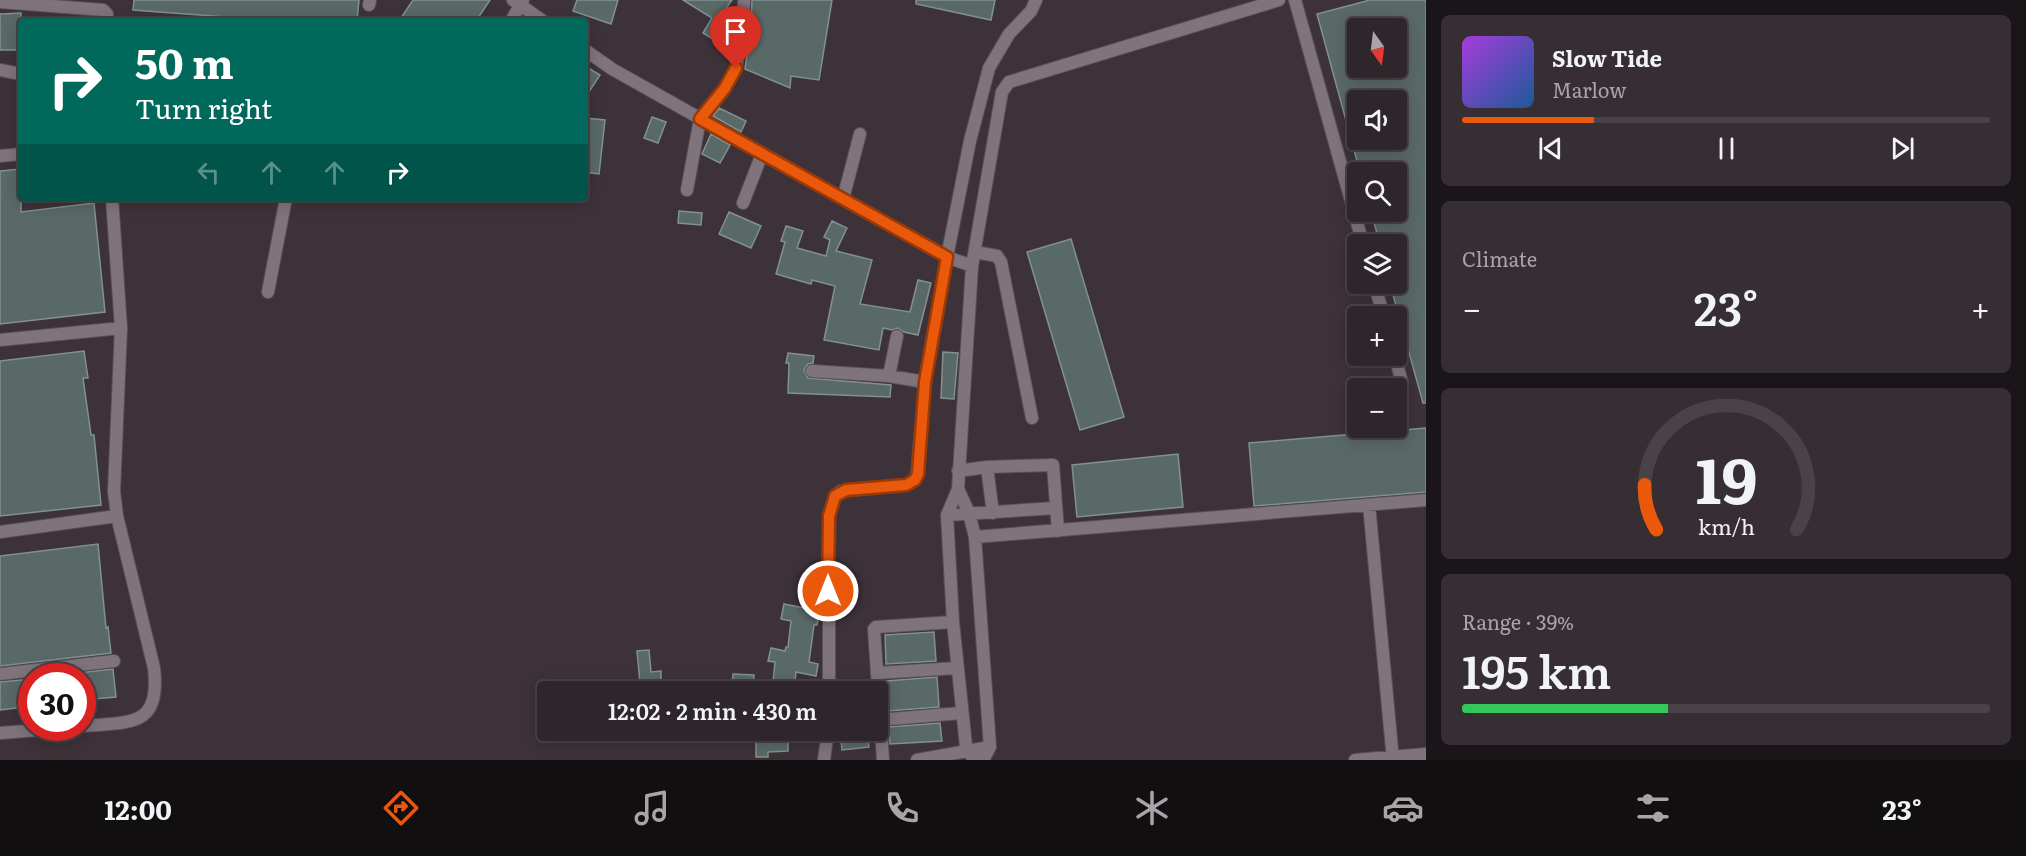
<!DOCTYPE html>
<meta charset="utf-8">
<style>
:root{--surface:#2e262b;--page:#362e33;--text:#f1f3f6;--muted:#a7a5a9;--line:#494347;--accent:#ea580c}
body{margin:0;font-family:Literata,serif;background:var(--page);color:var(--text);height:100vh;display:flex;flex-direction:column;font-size:22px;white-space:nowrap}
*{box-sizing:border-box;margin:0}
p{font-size:20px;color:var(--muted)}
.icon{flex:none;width:33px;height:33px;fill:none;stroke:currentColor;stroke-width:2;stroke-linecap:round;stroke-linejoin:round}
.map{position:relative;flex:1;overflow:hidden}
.panel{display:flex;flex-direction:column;gap:15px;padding:15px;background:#191518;width:600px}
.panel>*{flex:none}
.guide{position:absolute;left:18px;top:18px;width:570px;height:183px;border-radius:6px;box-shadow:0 3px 15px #0003,0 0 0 2px var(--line);background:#00695c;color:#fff;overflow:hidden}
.needle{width:39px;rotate:166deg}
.controls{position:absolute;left:1347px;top:18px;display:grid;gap:12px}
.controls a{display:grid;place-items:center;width:60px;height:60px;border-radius:6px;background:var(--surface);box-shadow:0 3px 15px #0003,0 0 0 2px var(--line);font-size:30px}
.speed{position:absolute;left:18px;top:663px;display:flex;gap:12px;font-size:30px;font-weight:700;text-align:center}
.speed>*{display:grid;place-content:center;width:78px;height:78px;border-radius:50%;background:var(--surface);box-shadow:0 3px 15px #0003,0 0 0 2px var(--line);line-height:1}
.speed .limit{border:9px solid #d22;background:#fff;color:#111}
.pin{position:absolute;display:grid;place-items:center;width:51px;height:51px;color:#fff;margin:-62px -26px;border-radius:50% 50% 50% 0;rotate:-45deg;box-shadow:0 0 6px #0007}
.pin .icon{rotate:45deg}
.me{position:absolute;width:66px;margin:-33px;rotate:0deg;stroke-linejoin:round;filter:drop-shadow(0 0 4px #0008)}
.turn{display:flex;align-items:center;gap:21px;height:126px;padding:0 18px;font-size:27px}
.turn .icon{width:78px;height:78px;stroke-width:2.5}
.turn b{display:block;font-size:42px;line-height:51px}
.lanes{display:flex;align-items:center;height:57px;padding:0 18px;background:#0003;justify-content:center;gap:30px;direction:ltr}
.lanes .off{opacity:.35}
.big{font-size:45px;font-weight:600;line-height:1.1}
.panel .card{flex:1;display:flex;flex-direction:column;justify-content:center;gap:9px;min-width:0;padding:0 21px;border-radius:9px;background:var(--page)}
.panel .dial{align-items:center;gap:0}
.dial svg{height:156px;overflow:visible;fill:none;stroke:var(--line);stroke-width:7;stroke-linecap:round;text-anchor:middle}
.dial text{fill:var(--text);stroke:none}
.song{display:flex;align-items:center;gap:18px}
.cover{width:72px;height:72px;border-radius:9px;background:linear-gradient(135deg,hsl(280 70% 55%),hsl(210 70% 35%))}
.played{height:6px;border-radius:3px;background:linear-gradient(90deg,var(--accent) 25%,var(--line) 25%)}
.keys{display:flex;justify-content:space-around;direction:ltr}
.heat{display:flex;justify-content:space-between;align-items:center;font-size:33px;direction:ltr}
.charge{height:9px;border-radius:4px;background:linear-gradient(90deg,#34c759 39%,var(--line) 0)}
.trip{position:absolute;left:537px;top:681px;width:351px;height:60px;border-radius:6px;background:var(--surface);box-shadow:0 3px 15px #0003,0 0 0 2px var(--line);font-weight:600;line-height:60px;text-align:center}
.tabs{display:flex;height:96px;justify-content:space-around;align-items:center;background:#120f11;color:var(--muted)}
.tabs .icon{width:42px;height:42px}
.tabs .selected{color:var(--accent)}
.tabs b{font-size:27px;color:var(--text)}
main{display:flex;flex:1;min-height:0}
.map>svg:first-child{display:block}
.building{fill:#596967;stroke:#81918f;stroke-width:1.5;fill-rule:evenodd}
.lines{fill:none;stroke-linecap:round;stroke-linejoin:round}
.minor-casing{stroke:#5a5158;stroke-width:14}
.minor{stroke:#7f747c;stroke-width:12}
.route-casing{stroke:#983908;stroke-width:15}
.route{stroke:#ea580c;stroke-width:10}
</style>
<main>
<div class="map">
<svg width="1426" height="760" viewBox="0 0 1426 760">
<rect width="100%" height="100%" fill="#3d3239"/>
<!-- building -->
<path class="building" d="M 134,0 L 359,0 L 357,21 L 280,21 L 133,10 Z
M 413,0 L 490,0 L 476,21 L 399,21 Z
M 577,0 L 618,0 L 611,24 L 573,11 Z
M 683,0 L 732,0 L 718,20 L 720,21 L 711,38 L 703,33 L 712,18 Z
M 752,0 L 832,0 L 819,80 L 791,76 L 790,88 L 745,69 L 751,25 Z
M 916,0 L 995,0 L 991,20 L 916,4 Z
M 1370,0 L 1426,0 L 1426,403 L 1423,403 L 1390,284 L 1396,284 L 1396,244 L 1380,244 L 1371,212 L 1396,212 L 1396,172 L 1360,172 L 1317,14 ZM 1358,28 L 1396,28 L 1396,68 L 1358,68 ZM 1358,100 L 1396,100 L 1396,140 L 1358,140 Z
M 21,13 L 21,50 L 0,50 L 0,14 Z
M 585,66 L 600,75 L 585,98 Z
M 719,108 L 746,121 L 741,132 L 713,116 Z
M 652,117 L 666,122 L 658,143 L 644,138 Z
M 585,118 L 605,120 L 599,174 L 585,172 Z
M 711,134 L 730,145 L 720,163 L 702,154 Z
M 21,169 L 21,212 L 94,203 L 105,312 L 0,324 L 0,171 Z
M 679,211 L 702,213 L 701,225 L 678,223 Z
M 729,212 L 761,226 L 751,248 L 719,234 Z
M 832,221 L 847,228 L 836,251 L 872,260 L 860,304 L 910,312 L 918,280 L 931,283 L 918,335 L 904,332 L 898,328 L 892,330 L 883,328 L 879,350 L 824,340 L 835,286 L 812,280 L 811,284 L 776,274 L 785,242 L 781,241 L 786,226 L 803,231 L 797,248 L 826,256 L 830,240 L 824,237 Z
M 1071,239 L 1124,417 L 1080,430 L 1027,252 Z
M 84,351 L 88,378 L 83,378 L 91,435 L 94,435 L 101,505 L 0,516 L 0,361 Z
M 943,352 L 958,353 L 954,399 L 941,398 Z
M 788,353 L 814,356 L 813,363 L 808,364 L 804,370 L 808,378 L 891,385 L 890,397 L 788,393 L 789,363 L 786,363 Z
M 1426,428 L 1426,492 L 1254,506 L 1249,443 Z
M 1178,454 L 1183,507 L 1077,517 L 1072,465 Z
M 98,544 L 106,628 L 108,627 L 111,653 L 0,666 L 0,556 Z
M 784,604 L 820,611 L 817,625 L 814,625 L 809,662 L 818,664 L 816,676 L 796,672 L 794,692 L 772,692 L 775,662 L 768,661 L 771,648 L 785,651 L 786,647 L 788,647 L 791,621 L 781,619 Z
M 934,632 L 936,661 L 886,664 L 885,635 Z
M 649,650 L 651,672 L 661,671 L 661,682 L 640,683 L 637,651 Z
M 113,669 L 116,697 L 82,700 L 82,676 L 51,676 Z
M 733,674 L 754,675 L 753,692 L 732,691 Z
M 937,677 L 939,707 L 888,711 L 886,681 Z
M 32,679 L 32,706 L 0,710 L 0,682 Z
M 940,723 L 942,741 L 890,744 L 889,727 Z
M 788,730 L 788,751 L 768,752 L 768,757 L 756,757 L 756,731 Z
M 840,730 L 867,730 L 869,747 L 842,750 Z"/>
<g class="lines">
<defs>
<path id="minor" d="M 513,0 L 543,21
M 1295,0 L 1363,244
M 0,2 L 103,10 L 107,14 L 107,21
M 369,5 L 370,0
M 511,21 L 523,0
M 585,50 L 612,69 L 947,257 L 925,382 L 917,474 L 915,480 L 906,485 L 841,491 L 835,496 L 829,516 L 829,692
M 0,70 L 21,74
M 0,156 L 21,154
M 687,190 L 700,119 L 725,88 L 736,68 L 743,24 L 744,0
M 843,199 L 860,134
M 743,203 L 762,154
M 975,252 L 997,256 L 1001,262 L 1032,418
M 972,266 L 947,257 L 970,141 L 989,68 L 1009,34 L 1031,11 L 1036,0
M 1374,284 L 1384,316
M 268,292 L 286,198
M 0,340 L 121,328
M 1395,356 L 1402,383
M 812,371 L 889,376 L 925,382
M 889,376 L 897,336
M 987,467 L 993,513
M 958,471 L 987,467 L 1053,465 L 1058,531
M 958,489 L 969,513 L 975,537 L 990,747 L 983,760
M 1369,505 L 1393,760
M 947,515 L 1056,508
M 0,532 L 117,516
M 975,537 L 1426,500
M 877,673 L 957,668
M 0,674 L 114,661
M 879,720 L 961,713
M 82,726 C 130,722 161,728 154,668 L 117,516 L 114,491 L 121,328 L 112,198
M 0,733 L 64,728
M 824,760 L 828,730
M 883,760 L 874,629 L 876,627 L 953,622
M 917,760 L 990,747
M 976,760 L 967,751 L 966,746 L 953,622 L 947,515 L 958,489 L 972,266 L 1002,92 L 1009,82 L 1279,0
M 1355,760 L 1426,754"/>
</defs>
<!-- minor casing -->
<use href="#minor" class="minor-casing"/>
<!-- minor -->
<use href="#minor" class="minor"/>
</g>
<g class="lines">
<defs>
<path id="route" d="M 736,68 L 725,88 L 700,119 L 947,257 L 925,382 L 918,474 L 915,480 L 906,485 L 846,490 L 835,496 L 829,516 L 828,591"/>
</defs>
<!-- route casing -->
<use href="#route" class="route-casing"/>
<!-- route -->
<use href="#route" class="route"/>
</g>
</svg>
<div class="controls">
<a><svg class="needle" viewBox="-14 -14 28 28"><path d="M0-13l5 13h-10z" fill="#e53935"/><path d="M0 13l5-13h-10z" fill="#a7a5a9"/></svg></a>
<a><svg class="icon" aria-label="sound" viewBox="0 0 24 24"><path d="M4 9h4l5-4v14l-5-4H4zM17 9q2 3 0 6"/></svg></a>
<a><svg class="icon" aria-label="search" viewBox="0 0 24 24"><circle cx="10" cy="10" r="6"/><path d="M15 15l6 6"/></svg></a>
<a><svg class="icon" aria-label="layers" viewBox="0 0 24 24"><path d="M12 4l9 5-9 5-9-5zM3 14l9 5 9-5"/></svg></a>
<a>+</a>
<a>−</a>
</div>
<div class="speed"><div class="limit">30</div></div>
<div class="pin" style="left:736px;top:68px;background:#d93025"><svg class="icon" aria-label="arrive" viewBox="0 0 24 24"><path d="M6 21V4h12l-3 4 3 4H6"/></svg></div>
<svg class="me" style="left:828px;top:591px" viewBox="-20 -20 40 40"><circle r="17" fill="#ea580c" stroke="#fff" stroke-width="3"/><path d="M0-11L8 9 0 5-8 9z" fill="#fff"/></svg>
<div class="trip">12:02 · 2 min · 430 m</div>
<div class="guide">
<div class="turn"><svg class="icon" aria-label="right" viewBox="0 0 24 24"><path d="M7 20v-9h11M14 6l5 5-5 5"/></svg><div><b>50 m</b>Turn right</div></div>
<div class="lanes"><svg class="icon off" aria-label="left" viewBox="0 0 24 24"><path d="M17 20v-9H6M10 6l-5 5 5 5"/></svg><svg class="icon off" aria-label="ahead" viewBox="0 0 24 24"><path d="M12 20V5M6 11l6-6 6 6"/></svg><svg class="icon off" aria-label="ahead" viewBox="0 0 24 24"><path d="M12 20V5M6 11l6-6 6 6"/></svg><svg class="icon" aria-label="right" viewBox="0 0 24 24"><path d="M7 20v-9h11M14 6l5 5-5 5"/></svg></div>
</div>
</div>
<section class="panel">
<div class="card">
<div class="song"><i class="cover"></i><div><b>Slow Tide</b><p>Marlow</p></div></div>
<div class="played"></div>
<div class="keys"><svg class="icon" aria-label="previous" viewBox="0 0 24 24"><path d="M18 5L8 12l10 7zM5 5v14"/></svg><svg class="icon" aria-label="pause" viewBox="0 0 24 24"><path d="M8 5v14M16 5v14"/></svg><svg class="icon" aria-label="next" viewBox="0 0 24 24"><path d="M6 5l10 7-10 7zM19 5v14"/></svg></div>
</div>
<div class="card"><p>Climate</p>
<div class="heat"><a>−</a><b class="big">23°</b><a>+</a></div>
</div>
<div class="card dial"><svg viewBox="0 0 100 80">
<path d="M14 69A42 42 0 1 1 86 69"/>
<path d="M14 69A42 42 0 0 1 8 46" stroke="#ea580c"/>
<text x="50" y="56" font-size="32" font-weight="700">19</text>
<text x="50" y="72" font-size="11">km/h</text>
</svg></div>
<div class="card"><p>Range · 39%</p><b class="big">195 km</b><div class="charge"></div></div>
</section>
</main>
<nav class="tabs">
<b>12:00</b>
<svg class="icon selected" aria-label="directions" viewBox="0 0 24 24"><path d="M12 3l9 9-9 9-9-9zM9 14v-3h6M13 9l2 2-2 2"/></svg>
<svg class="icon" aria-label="music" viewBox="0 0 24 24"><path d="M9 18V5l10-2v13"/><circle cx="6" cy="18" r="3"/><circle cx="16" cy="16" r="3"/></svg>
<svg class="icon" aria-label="phone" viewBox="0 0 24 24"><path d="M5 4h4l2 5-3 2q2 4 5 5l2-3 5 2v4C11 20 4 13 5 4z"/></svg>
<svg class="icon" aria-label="climate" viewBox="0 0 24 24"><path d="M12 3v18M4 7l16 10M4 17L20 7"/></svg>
<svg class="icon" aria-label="car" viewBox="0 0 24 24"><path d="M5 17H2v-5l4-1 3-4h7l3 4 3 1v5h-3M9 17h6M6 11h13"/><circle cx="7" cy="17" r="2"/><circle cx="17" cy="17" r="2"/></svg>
<svg class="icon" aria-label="filters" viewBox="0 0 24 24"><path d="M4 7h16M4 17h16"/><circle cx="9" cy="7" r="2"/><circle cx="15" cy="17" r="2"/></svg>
<b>23°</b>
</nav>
